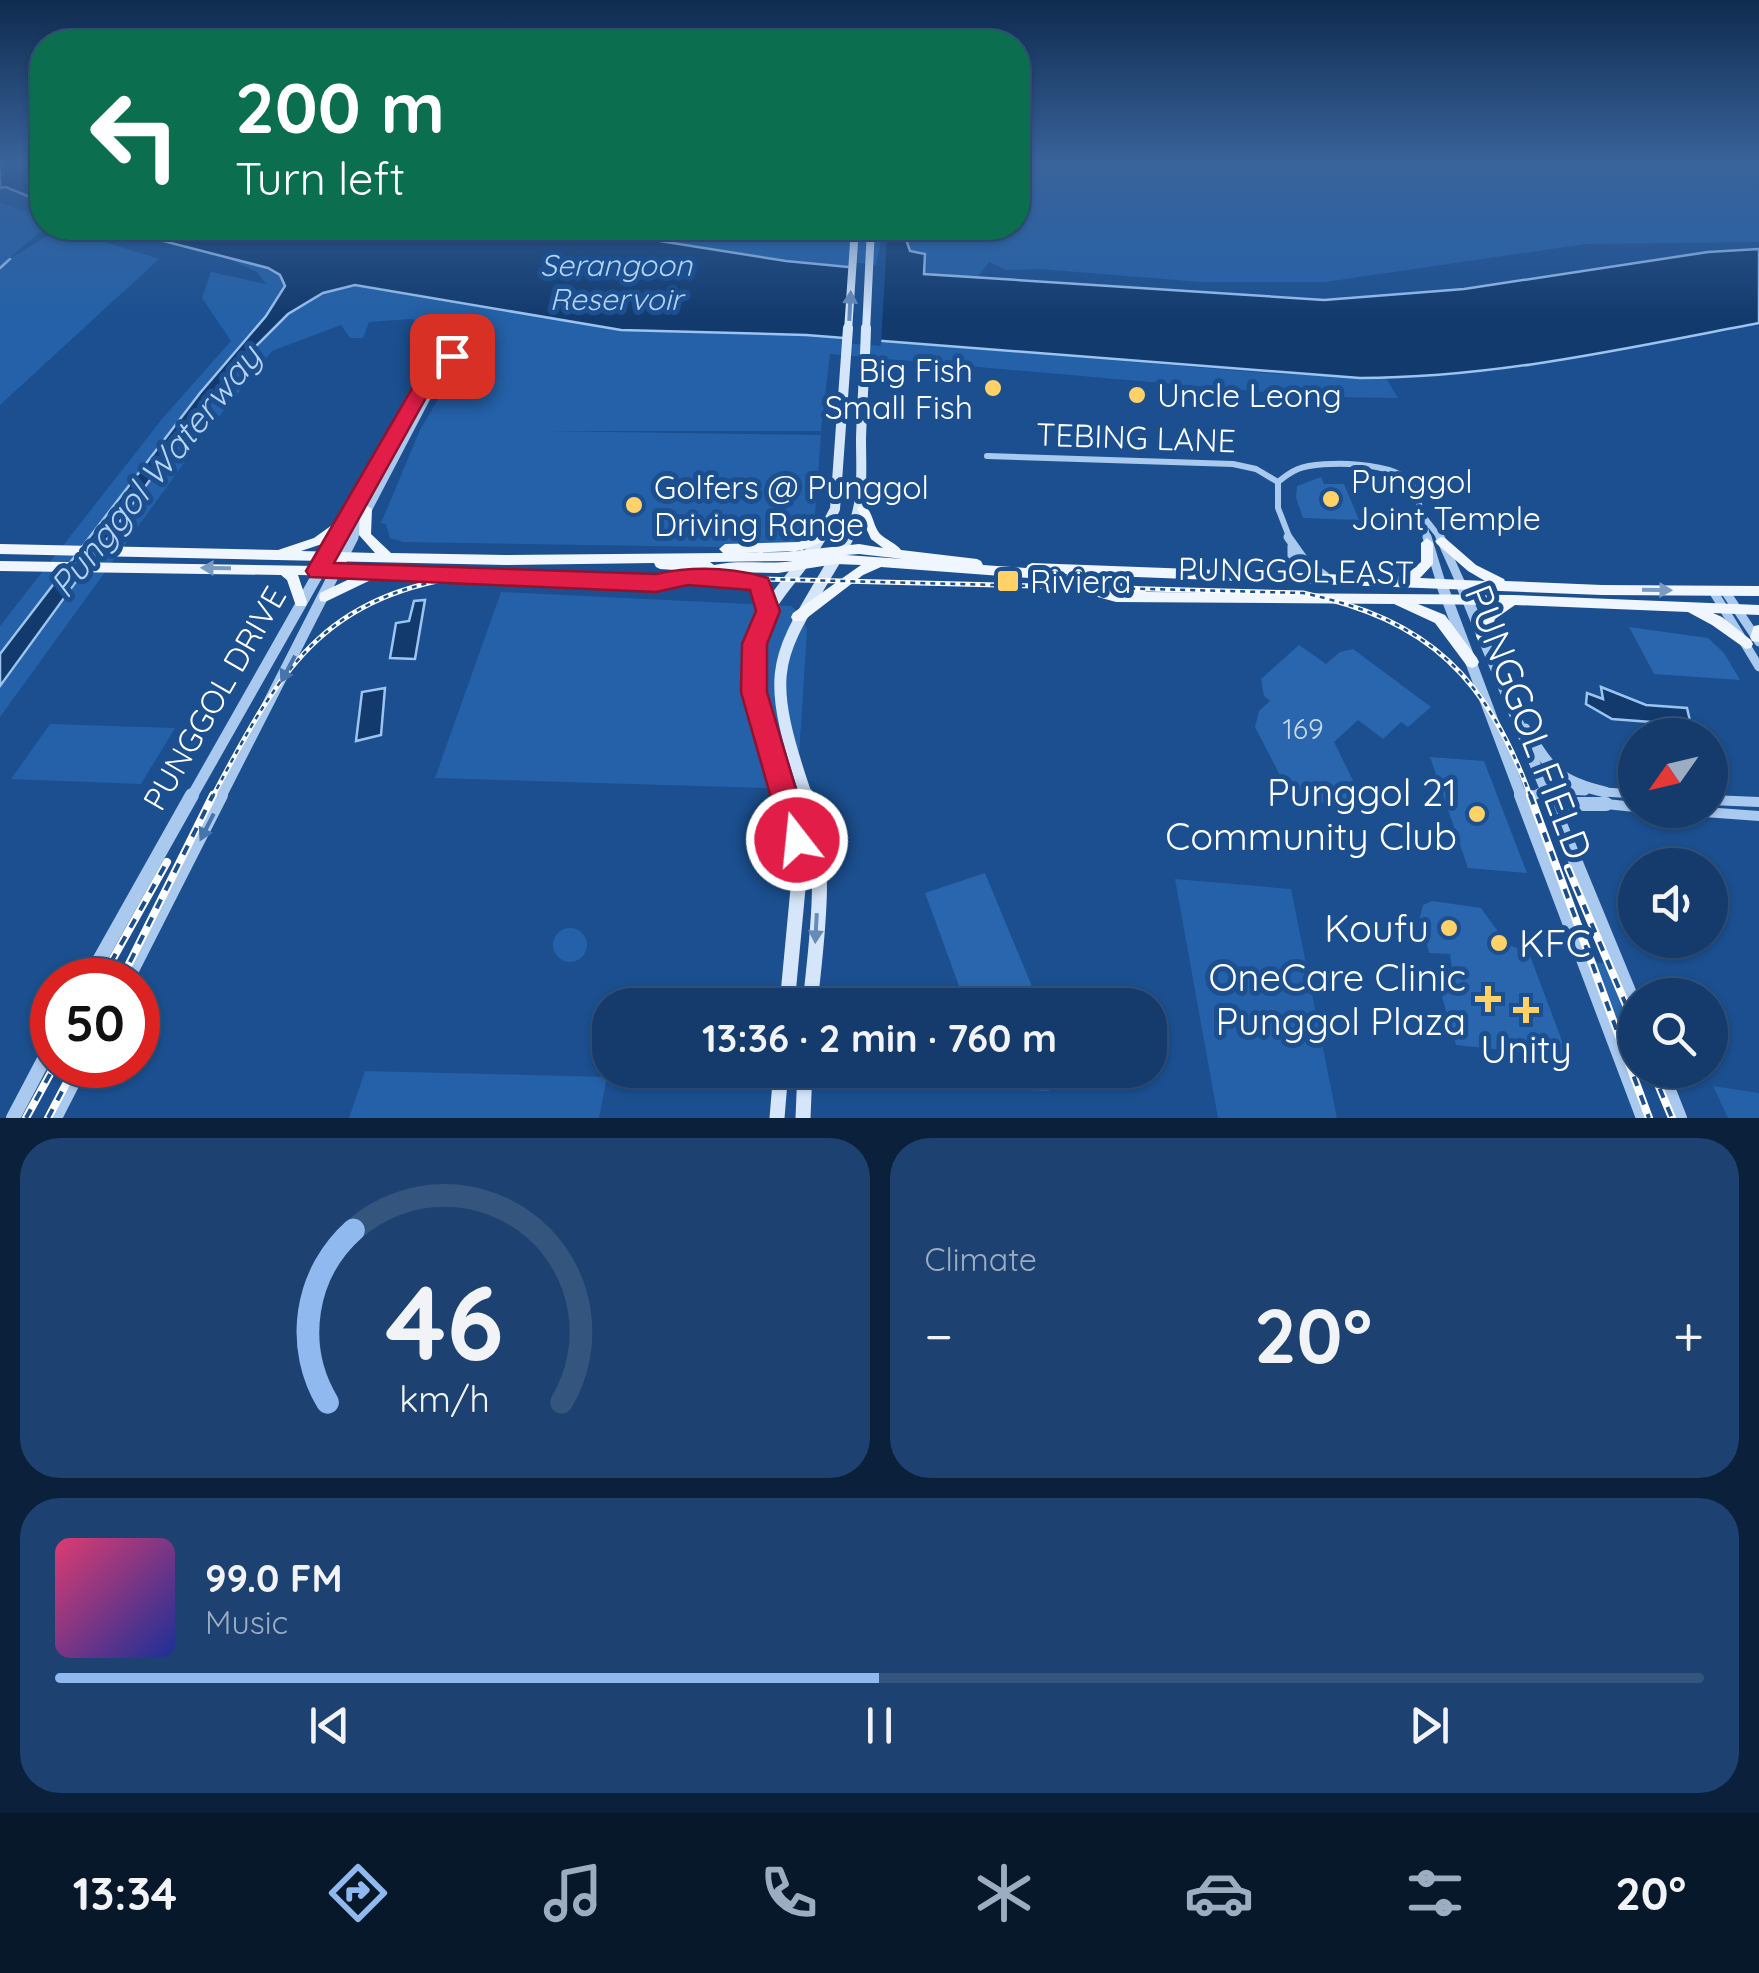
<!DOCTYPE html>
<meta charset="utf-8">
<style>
:root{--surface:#143b6b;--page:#1d4271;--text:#f1f3f6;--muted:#9dadc1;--line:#33557e;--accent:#90b9f0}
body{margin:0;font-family:Quicksand,sans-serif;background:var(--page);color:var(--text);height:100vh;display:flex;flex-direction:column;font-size:38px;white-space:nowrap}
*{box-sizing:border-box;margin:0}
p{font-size:32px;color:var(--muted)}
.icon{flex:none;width:55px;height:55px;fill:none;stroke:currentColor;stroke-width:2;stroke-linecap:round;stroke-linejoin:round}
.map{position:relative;height:1118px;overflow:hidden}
.details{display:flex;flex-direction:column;gap:20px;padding:20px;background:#0b203b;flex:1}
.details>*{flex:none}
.top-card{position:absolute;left:30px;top:30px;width:1000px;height:210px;border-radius:40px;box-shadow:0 2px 8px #0004,0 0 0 2px var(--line);background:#0b6e4f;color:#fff;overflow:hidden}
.needle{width:65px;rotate:236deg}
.controls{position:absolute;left:1618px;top:718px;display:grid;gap:20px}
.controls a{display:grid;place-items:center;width:110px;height:110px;border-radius:50%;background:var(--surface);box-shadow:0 2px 8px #0004,0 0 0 2px var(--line);font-size:50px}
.speed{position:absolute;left:30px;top:958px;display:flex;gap:20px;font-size:50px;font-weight:700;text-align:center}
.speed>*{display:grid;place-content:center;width:130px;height:130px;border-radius:50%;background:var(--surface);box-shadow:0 2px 8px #0004,0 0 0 2px var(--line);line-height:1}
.speed .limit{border:15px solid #d22;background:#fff;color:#111}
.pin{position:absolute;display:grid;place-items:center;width:85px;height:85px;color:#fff;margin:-42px;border-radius:20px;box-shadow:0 5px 15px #0006}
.me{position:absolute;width:110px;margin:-55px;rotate:344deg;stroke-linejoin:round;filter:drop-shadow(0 0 8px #0008)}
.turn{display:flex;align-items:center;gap:35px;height:210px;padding:0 40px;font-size:45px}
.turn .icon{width:130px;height:130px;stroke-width:2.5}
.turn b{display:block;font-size:70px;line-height:85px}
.big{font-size:75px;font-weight:700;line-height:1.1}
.details .widget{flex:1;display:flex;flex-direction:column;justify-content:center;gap:15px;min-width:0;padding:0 35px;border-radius:40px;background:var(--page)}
.details .dial{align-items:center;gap:0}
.dial svg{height:260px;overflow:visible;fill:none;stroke:var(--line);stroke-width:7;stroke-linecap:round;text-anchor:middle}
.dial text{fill:var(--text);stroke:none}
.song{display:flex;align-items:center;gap:30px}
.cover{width:120px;height:120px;border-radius:15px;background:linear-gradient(135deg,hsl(340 70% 55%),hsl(230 70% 35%))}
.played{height:10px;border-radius:5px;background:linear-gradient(90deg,var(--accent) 50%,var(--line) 50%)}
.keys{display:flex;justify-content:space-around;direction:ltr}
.heat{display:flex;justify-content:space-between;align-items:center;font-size:55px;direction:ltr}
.details .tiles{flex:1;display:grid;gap:20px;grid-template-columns:1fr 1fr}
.widget:last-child{grid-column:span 2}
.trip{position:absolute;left:592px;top:988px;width:575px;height:100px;border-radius:40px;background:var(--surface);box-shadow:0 2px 8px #0004,0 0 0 2px var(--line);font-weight:700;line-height:100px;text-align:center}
.dock{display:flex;height:160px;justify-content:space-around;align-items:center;background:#08182b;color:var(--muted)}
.dock .icon{width:70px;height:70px}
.dock .on{color:var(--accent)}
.dock b{font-size:45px;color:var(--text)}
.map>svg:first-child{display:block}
.green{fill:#2461a8}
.water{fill:#123a6d;stroke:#9cc4f0;stroke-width:2.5}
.pier{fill:#1b4f8f}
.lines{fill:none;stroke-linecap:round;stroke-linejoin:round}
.stream{stroke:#9cc4f0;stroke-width:2.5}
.river{stroke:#123a6d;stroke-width:18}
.building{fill:#2a66ad}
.minor-far2{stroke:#a9c9ee;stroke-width:6}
.minor-far1{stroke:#a9c9ee;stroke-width:9}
.minor{stroke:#a9c9ee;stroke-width:10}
.tertiary-far2{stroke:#a9c9ee;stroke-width:9}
.tertiary-far1{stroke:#a9c9ee;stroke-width:11}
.tertiary{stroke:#a9c9ee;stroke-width:14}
.secondary-far3{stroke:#d6e6fa;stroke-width:8}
.secondary-far2{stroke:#d6e6fa;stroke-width:10}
.secondary-far1{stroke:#d6e6fa;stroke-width:12}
.secondary{stroke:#d6e6fa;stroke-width:15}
.primary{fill:#f0f6ff;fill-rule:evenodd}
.rail-far1-casing{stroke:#fff;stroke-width:5}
.rail-casing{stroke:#fff;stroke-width:8}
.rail-far1{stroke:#1b4f8f;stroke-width:2.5;stroke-dasharray:5;stroke-linecap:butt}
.rail{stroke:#1b4f8f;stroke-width:4;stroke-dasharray:10;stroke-linecap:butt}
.oneway{fill:#668bba}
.oneway2{fill:#7b9ac1}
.oneway3{fill:#4674ac}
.route{fill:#e11d48;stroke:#92132f;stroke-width:2.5}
.poi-dot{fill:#ffd166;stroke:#1b4f8f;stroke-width:4}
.labels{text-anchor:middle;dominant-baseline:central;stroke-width:10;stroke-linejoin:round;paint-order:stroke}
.number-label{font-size:28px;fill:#cad9ea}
.far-water-label{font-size:30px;font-style:italic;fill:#b5d3f5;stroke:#1b4f8f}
.poi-label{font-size:32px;fill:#fff;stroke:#1b4f8f;text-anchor:start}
.street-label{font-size:32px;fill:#fff;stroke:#1b4f8f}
.water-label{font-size:35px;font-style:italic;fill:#b5d3f5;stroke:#1b4f8f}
.near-street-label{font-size:38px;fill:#fff;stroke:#1b4f8f}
.near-poi-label{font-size:38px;fill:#fff;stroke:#1b4f8f;text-anchor:end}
</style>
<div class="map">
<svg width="1759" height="1118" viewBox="0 0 1759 1118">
<rect width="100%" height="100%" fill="#1b4f8f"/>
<!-- green -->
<path class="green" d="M 1018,162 L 1759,162 L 1759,242 L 1585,244 L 1325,282 L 1201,282 L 1041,269 L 1006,270 L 989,262 L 977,278 L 923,274 L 906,239 L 886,239 L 878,269 L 785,260 L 587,228 L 720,228 L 775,237 L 780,231 L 768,228 L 1018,228 Z
M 0,203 L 42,217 L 45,228 L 7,260 L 61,228 L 159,259 L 0,405 Z
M 231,260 L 622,330 L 806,335 L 1279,374 L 1386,378 L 1398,398 L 1266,396 L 1264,392 L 830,354 L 821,431 L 545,431 L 821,435 L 814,528 L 802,542 L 786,548 L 403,542 L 390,538 L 386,524 L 381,523 L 420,430 L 440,396 L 450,385 L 475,373 L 480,359 C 467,341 446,347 428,356 L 436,341 L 412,319 L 369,322 L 363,338 L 350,338 L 341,325 L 272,351 L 208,430 L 0,717 L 0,626 L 162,419 L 231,341 L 202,298 L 211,272 L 266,284 L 257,272 Z
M 501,592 L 791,606 L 803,616 L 807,631 L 797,789 L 435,778 Z
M 50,724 L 175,728 L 141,784 L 11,779 Z
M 1175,879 L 1291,889 L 1337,1118 L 1218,1118 Z
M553 945a17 17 0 1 1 34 0a17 17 0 1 1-34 0Z
M 365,1071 L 607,1077 L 599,1118 L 349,1118 Z
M 1713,1086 L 1759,1093 L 1759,1118 L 1728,1118 Z"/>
<!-- water -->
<path class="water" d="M 0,162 L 42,162 L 42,202 L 6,187 L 0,188 Z
M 113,228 L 578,228 L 786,261 L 879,270 L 886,239 L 906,239 L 910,251 L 925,254 L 924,274 L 1324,300 L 1464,289 L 1708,252 L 1759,249 L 1759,323 C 1627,348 1495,378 1360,378 L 806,335 L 621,330 L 355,285 L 323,293 L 288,314 L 255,347 L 171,451 L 0,686 L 0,654 L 200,393 L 266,316 L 285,286 L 280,275 L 268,268 Z
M 425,600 L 415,659 L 390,658 L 396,623 L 409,621 L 414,601 Z
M 1601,687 L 1646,705 L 1687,708 L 1691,725 L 1612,719 L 1586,704 L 1587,693 L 1603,699 Z
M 385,688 L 381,735 L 356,741 L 362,692 Z"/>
<!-- pier -->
<path class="pier" d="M 882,237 L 887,237 L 881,346 L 844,343 L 849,262 L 876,265 Z"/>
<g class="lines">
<!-- stream -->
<path class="stream" d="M 0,268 L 10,259"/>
<!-- river -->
<path class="river" d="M 896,228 L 897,239"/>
</g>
<!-- building -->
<path class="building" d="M 1321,477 L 1324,484 L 1344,484 L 1359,520 L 1303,518 L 1296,498 L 1297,486 Z
M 1629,627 L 1708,638 L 1724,653 L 1740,680 L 1654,674 Z
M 1299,645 L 1326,664 L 1340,652 L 1353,649 L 1431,707 L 1408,727 L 1401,722 L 1383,739 L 1358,720 L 1334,742 L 1366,807 L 1337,811 L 1292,786 L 1282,779 L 1255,727 L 1259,711 L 1270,701 L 1264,696 L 1261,679 Z
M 1430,757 L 1484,761 L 1527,873 L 1468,868 Z
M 985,873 L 1038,1001 L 1068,990 L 1074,1005 L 966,1005 L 925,893 Z
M 1432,901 L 1481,908 L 1507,944 L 1529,953 L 1568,1057 L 1456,1045 L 1436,976 L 1445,977 L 1443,968 L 1452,969 L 1450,954 L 1429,953 L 1420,917 L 1423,905 Z
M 1595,962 L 1606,964 L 1625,1010 L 1634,1016 L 1635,1047 L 1626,1043 Z
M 990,1070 L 1066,1070 L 1074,1088 L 1049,1086 L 1049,1091 L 997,1089 Z"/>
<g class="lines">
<!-- minor-far2 -->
<path class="minor-far2" d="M 987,456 L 1233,464 L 1256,469 L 1278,482
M 1423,516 L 1441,539
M 1290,539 L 1278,508 L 1278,482 C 1284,477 1291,472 1298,469 C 1321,460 1399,461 1412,485 C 1420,501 1423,522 1428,539"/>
<!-- minor-far1 -->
<path class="minor-far1" d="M 1288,537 L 1305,561 L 1325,576
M 1427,537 L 1441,583
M 1440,537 L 1461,584
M 1280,576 L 1292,566 L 1292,546
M 1713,591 L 1759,667
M 1725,591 L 1759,642
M 1604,792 L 1635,794
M 1530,798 L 1546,789 L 1585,791"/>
<!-- minor -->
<path class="minor" d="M 1710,800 L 1759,802
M 1527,804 L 1532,795
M 1606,804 L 1635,807
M 1677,810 L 1759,816"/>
<!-- tertiary-far2 -->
<path class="tertiary-far2" d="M 337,539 L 435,366 L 448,357 L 463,358 L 467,362 L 460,372 L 431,388 L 352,539"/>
<!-- tertiary-far1 -->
<path class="tertiary-far1" d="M 1441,583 L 1522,798
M 1461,584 L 1549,798
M 1525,729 C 1551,769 1557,781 1605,792
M 191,798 L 339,537
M 220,798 L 353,537"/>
<!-- tertiary -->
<path class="tertiary" d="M 1521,795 L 1643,1118
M 1548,795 L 1635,1006
M 1557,814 L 1575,804 L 1606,804
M 88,980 L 192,795
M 127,980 L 221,795
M 1661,1070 L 1680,1118
M 13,1118 L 52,1044
M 55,1118 L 82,1065"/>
<!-- secondary-far3 -->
<path class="secondary-far3" d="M 848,331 L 855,228
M 866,331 L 871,228"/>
<!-- secondary-far2 -->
<path class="secondary-far2" d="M 819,539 L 835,509 L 848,328
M 847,539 C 865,505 861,476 861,439 C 862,402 865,365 866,328"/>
<!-- secondary-far1 -->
<path class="secondary-far1" d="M 785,798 C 768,739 736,671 767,612 C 782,585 806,564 820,537
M 807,798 C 758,655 779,659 848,537"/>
<!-- secondary -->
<path class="secondary" d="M 784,795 L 797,840 L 799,878 L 787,1005
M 806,795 C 829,866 817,933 810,1005
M 777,1118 L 781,1070
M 803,1118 L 805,1070"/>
<!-- primary -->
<path class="primary" d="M 863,504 C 874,513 872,524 880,534 C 886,540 896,543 901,550 L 977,559 L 981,561 L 983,565 L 1026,568 L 1028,565 L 1032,563 L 1404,577 L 1421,562 L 1421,543 L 1427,538 L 1433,543 L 1433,564 L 1420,578 L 1485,581 L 1468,571 L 1437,544 L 1435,541 L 1441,537 L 1445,538 L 1476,565 L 1504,579 L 1505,581 L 1602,585 L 1759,586 L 1759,596 L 1602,595 L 1084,575 L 1140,587 L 1145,589 L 1146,592 L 1513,595 L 1759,605 L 1759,615 L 1713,613 L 1722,617 L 1751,640 L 1753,644 L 1751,648 L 1746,649 L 1712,625 L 1688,612 L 1515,605 L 1495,619 L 1488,640 L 1478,640 L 1476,636 L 1484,612 L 1495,605 L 1418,604 L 1445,615 L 1477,658 L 1479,662 L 1477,666 L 1472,668 L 1467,666 L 1435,623 L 1394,604 L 1116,602 L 1029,578 L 881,567 L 863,575 L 803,621 L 793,621 L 791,617 L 793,613 L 861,565 L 836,564 L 778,573 L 727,572 L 717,574 L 765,582 L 775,611 L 773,615 L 763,615 L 755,589 L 705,582 L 699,578 L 656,588 L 377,577 L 325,602 L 320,601 L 319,597 L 320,593 L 356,576 L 298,575 L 307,602 L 306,606 L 296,606 L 287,580 L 281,575 L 0,571 L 0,561 L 379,567 L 656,578 L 690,571 L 660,569 L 656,567 L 654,563 L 506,565 L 0,554 L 0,544 L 278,550 L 314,538 L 346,515 L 352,519 L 350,522 L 322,544 L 301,551 L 375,553 L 359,535 L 360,509 L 366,505 L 372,509 L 371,534 L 391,553 L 506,555 L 723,553 L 719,549 L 725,544 L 799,542 L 821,534 L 825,535 L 827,538 L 825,541 L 800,551 L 743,553 L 787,552 L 859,544 L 883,548 L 871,539 L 857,508 ZM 859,554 L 903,559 L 846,555 ZM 793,561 C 767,565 740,559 714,565 L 710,562 ZM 1048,573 L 1067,574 L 1066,578 Z
M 1759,625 L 1759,642 L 1752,641 L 1750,637 L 1754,626 Z"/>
<defs>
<path id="rail-far1" d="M 212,798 C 285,659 328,589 494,572 L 1303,593 C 1430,620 1487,678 1531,798"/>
<path id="rail" d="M 1530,795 L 1649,1118
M 1568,868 L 1635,1026
M 101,980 L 167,862
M 121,980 L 213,795
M 1652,1070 L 1672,1118
M 26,1118 L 55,1065
M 48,1118 L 76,1065"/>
</defs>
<!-- rail-far1 casing -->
<use href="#rail-far1" class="rail-far1-casing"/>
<!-- rail casing -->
<use href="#rail" class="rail-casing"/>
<!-- rail-far1 -->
<use href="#rail-far1" class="rail-far1"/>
<!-- rail -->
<use href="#rail" class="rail"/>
</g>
<!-- one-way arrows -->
<defs><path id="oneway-solid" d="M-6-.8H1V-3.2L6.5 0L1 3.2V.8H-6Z" transform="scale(2.5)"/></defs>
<g class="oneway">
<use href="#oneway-solid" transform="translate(850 306) rotate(-87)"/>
<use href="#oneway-solid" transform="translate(816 928) rotate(93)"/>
</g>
<g class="oneway2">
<use href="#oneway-solid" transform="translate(216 568) rotate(-179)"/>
<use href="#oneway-solid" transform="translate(1657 590) rotate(1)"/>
</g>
<g class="oneway3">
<use href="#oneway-solid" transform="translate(288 669) rotate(118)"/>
<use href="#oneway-solid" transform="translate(207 827) rotate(117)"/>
</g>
<!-- sky -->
<linearGradient id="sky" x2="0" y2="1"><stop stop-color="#0f2b4f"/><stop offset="0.51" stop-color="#39639b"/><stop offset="1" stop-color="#39639b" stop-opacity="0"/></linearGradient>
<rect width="1759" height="319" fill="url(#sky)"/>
<!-- route -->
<path class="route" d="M 452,351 L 462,356 L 442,369 L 334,563 L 656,574 C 694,566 730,567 768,578 L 780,611 L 767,644 L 767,692 L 811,840 L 807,850 L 797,854 L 787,850 L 783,840 L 741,692 L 742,644 L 756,611 L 750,590 L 688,585 L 656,592 L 310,577 L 306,571 L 425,366 Z"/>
<!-- markers -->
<g class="poi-dot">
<circle cx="993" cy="388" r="10"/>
<circle cx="1137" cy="395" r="10"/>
<circle cx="1331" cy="499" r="10"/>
<circle cx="634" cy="505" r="10"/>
<rect x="996" y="569" width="24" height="24" rx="5"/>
<circle cx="1477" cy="814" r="10"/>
<circle cx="1449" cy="928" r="10"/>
<circle cx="1499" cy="943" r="10"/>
<path d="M1483 984h10v10h10v10h-10v10h-10v-10h-10v-10h10z"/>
<path d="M1521 995h10v10h10v10h-10v10h-10v-10h-10v-10h10z"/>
</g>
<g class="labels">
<!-- number labels -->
<g class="number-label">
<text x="1303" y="728">169</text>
</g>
<!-- far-water labels -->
<g class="far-water-label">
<text x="616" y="265">Serangoon<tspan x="616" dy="34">Reservoir</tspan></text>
</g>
<!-- poi labels -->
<g class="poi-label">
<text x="973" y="370" text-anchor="end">Big Fish<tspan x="973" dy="37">Small Fish</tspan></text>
<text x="1157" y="395">Uncle Leong</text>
<text x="1351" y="481">Punggol<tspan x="1351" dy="37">Joint Temple</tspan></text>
<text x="654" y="487">Golfers @ Punggol<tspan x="654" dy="37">Driving Range</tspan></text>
<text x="1030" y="581">Riviera</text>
</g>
<!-- street labels -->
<g class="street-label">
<text transform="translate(1136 437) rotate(2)">TEBING LANE</text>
<text transform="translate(1296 570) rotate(1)">PUNGGOL EAST</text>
<text transform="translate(214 698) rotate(-60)">PUNGGOL DRIVE</text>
</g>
<!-- water labels -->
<g class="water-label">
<text transform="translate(155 471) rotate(-51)">Punggol Waterway</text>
</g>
<!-- near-street labels -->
<g class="near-street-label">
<text transform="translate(1529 722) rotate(69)">PUNGGOL FIELD</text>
</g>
<!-- near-poi labels -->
<g class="near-poi-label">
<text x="1457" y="792">Punggol 21<tspan x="1457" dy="44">Community Club</tspan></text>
<text x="1429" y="928">Koufu</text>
<text x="1519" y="943" text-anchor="start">KFC</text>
<text x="1466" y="977">OneCare Clinic<tspan x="1466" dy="44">Punggol Plaza</tspan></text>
<text x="1526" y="1049" text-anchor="middle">Unity</text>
</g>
</g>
</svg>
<div class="controls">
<a><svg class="needle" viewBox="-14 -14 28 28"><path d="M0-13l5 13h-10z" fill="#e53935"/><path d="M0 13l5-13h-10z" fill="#9dadc1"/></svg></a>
<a><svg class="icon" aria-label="sound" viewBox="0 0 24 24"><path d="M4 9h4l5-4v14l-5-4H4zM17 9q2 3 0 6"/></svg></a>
<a><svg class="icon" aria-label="search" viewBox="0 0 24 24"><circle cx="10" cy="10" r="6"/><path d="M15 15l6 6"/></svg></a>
</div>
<div class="speed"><div class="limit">50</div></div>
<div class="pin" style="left:452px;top:356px;background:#d93025"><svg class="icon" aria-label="arrive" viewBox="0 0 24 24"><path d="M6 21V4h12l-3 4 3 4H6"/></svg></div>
<svg class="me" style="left:797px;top:840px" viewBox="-20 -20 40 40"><circle r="17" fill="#e11d48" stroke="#fff" stroke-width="3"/><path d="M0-11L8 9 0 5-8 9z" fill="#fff"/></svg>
<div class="trip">13:36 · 2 min · 760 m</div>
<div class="top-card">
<div class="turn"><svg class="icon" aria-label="left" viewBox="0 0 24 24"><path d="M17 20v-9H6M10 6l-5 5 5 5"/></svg><div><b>200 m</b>Turn left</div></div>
</div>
</div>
<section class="details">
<div class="tiles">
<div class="widget dial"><svg viewBox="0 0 100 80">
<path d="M14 69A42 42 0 1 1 86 69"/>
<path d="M14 69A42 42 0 0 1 22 16" stroke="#90b9f0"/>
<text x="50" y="56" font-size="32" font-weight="700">46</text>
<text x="50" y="72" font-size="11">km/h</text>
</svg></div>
<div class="widget"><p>Climate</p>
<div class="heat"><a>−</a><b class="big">20°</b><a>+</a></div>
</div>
<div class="widget">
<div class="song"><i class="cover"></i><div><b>99.0 FM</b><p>Music</p></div></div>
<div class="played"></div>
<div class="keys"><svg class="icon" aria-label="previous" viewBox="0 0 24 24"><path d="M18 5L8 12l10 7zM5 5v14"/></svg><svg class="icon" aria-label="pause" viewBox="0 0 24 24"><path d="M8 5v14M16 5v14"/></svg><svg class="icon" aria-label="next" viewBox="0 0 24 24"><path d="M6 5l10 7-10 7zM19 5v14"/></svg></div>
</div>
</div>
</section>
<nav class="dock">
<b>13:34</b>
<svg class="icon on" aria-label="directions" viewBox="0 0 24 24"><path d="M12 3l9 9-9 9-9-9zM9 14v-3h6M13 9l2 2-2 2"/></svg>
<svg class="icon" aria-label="music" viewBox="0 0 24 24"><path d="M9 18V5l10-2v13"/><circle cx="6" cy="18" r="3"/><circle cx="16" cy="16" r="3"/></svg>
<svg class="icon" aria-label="phone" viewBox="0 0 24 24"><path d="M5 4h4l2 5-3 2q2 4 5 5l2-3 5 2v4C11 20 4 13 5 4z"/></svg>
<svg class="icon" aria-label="climate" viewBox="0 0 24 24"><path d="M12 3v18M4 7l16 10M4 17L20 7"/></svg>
<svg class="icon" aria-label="car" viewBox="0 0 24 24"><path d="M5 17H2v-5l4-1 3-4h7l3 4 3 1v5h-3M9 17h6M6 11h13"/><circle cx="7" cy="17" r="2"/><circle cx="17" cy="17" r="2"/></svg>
<svg class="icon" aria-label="filters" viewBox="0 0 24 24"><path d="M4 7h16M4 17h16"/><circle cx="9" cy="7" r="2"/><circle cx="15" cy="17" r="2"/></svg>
<b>20°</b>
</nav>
